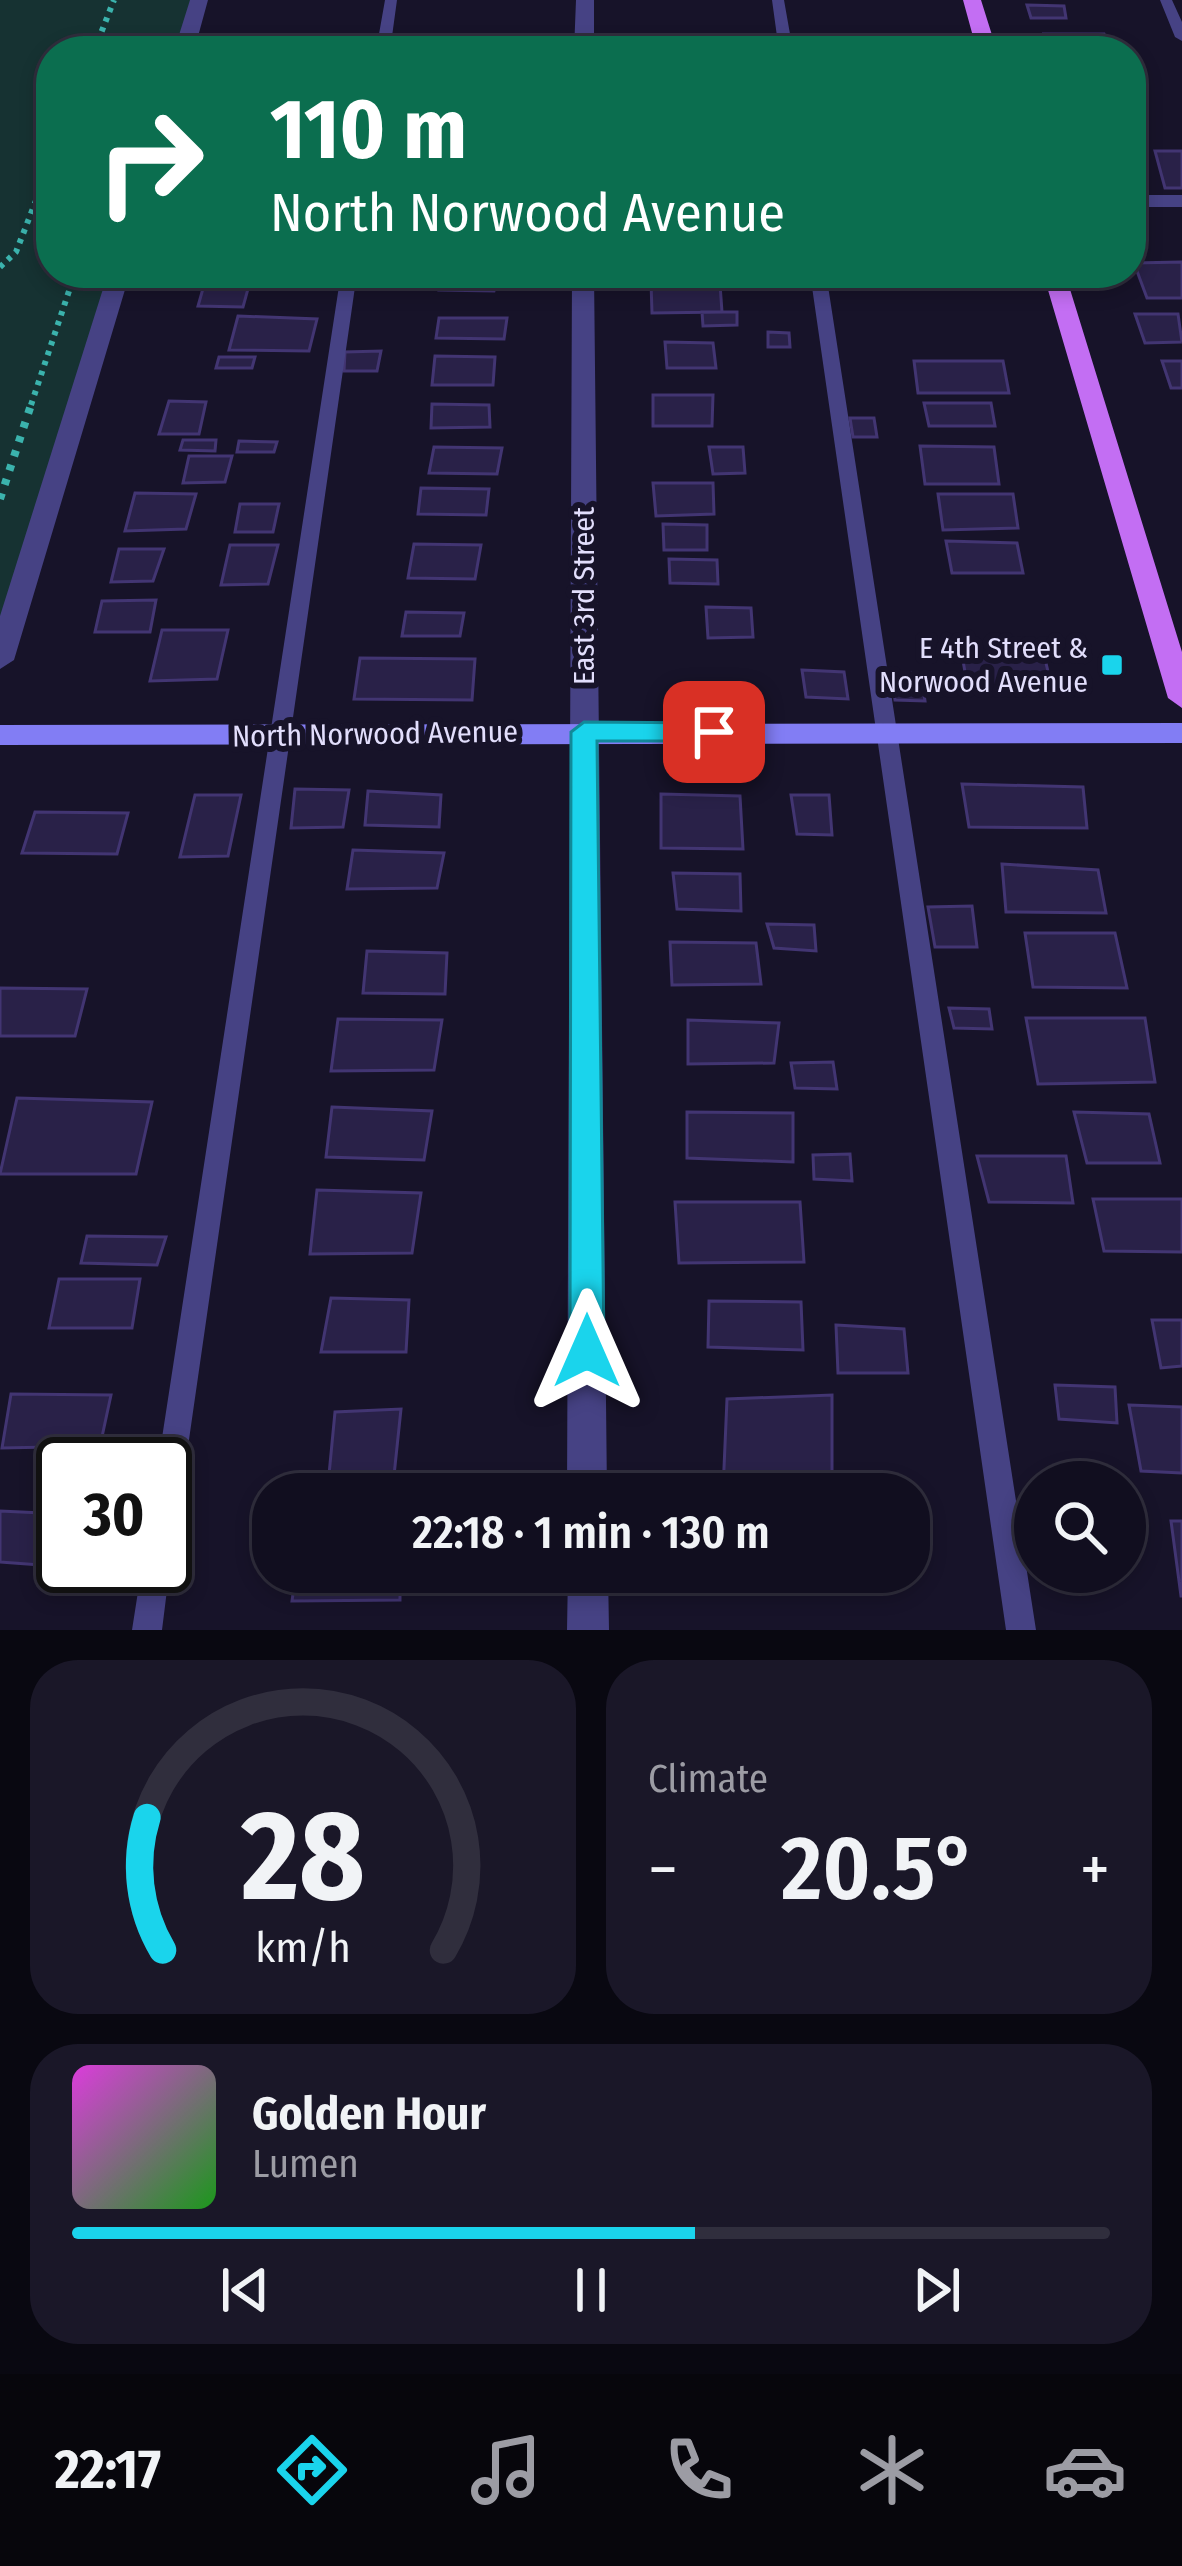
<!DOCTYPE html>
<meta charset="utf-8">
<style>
:root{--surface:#110e1f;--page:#1a1728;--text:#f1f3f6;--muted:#9c9ca4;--line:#302e3d;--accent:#1ad4ec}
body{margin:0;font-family:"Fira Sans Condensed",sans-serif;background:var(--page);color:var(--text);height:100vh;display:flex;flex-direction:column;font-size:45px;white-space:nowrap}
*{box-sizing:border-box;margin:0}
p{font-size:39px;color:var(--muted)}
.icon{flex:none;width:66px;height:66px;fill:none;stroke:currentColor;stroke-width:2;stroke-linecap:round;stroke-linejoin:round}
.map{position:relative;height:1630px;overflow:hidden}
.details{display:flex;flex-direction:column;gap:30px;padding:30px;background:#090811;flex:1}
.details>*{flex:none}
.hud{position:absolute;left:36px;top:36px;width:1110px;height:252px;border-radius:48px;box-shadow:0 6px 18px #0003,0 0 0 3px var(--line);background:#0b6e4f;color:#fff;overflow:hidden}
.controls{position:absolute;left:1014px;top:1461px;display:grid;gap:24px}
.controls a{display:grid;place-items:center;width:132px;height:132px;border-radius:50%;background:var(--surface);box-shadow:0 6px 18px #0003,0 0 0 3px var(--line);font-size:60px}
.speed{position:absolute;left:36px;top:1437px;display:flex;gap:24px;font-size:60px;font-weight:700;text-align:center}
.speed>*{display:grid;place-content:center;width:156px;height:156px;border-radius:50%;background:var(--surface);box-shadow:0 6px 18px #0003,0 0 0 3px var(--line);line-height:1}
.speed .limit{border:6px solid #111;border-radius:18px;background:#fff;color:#111}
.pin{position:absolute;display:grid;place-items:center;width:102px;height:102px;color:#fff;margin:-51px;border-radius:24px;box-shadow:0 6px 18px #0006}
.me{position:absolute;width:132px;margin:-66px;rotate:0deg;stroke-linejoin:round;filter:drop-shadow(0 0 9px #0008)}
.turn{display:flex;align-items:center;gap:42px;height:252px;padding:0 36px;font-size:54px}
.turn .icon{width:156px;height:156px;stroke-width:2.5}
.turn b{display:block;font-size:84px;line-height:102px}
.big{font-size:90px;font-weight:600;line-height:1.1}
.details .tile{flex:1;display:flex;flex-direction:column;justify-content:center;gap:18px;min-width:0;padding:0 42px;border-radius:48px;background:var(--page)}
.details .dial{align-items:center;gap:0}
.dial svg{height:312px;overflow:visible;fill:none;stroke:var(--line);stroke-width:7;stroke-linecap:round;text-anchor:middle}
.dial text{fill:var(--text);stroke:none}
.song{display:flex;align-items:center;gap:36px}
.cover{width:144px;height:144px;border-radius:18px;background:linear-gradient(135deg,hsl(300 70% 55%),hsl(120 70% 35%))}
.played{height:12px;border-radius:6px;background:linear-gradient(90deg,var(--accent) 60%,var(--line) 60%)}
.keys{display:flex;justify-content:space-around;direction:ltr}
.heat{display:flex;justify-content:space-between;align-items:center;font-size:66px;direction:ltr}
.details .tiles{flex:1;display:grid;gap:30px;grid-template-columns:1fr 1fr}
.tile:last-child{grid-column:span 2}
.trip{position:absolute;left:252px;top:1473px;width:678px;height:120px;border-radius:48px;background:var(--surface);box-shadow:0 6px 18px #0003,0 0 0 3px var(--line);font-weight:600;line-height:120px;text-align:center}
.tabs{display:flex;height:192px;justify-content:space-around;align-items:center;background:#07060c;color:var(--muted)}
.tabs .icon{width:84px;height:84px}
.tabs .current{color:var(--accent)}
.tabs b{font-size:54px;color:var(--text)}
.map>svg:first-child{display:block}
.green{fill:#163232}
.building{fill:#292148;stroke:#423572;stroke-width:3}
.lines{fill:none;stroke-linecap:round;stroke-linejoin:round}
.path-far1{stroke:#3bb3ad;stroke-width:6;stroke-dasharray:4.5 6;stroke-linecap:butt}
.path{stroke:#3bb3ad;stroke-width:8;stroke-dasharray:6 9;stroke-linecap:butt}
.lane{fill:#464284;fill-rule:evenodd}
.street{fill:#464284;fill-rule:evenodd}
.secondary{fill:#827df4;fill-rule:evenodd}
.primary{fill:#c36ef3;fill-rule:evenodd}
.route{fill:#1ad4ec;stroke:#118a99;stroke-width:3}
.poi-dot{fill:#1ad4ec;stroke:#171329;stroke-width:4.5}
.labels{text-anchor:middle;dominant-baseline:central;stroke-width:12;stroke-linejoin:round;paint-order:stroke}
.street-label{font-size:30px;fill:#e2defc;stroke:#171329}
.poi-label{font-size:30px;fill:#e2defc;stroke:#171329;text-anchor:end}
</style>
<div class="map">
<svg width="1182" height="1630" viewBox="0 0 1182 1630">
<rect width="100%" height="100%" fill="#171329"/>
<!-- green -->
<path class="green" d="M 0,0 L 199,0 L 184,51 L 51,51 L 51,273 L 119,273 L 0,660 Z"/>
<!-- building -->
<path class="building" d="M 1027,5 L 1064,6 L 1066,18 L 1031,18 Z
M 1044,34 L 1104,34 L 1110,51 L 1050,51 Z
M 1155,151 L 1182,151 L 1182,188 L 1165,188 Z
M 1182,262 L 1182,298 L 1147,298 L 1134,263 Z
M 441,273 L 477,273 L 499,274 L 494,291 L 439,290 Z
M 358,277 L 391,278 L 388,289 L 357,289 Z
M 206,278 L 251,278 L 243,307 L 198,306 Z
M 651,282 L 720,284 L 722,312 L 652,313 Z
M 702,312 L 737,312 L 737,325 L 703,326 Z
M 1135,314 L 1178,314 L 1182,342 L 1145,343 Z
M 238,316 L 317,319 L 309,351 L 229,350 Z
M 439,318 L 507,318 L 504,339 L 436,338 Z
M 768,332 L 789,333 L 790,347 L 768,347 Z
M 665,342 L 713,343 L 716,368 L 667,368 Z
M 381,351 L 377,371 L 344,371 L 345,352 Z
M 435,356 L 495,357 L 493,385 L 432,385 Z
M 219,357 L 255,357 L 252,368 L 216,368 Z
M 914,361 L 1003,361 L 1009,393 L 918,393 Z
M 1162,361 L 1182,361 L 1182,388 L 1171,388 Z
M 653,395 L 713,395 L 712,426 L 653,426 Z
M 169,401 L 206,402 L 199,434 L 159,434 Z
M 924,403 L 991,403 L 995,426 L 929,426 Z
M 432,404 L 489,405 L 490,427 L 431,428 Z
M 850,418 L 874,418 L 877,437 L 853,437 Z
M 183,440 L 216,440 L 215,451 L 180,450 Z
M 239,441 L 277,442 L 274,452 L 237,452 Z
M 920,446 L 994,447 L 999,484 L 925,484 Z
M 434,447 L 502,448 L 497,474 L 429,473 Z
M 709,447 L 743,447 L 745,473 L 713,474 Z
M 189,456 L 232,456 L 225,482 L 183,483 Z
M 653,483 L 713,483 L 714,514 L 656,516 Z
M 421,488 L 489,489 L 486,515 L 418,514 Z
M 135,493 L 196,494 L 186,529 L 125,531 Z
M 938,494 L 1013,494 L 1018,528 L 943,530 Z
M 240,504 L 279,504 L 273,532 L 235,532 Z
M 663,524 L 707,525 L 707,550 L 664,550 Z
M 946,541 L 1017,543 L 1023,573 L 952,573 Z
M 414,544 L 481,545 L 475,579 L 408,578 Z
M 230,545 L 278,545 L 268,584 L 221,585 Z
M 119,549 L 164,549 L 153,581 L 111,582 Z
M 669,559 L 717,560 L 718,584 L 670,583 Z
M 156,600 L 150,632 L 95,632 L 102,601 Z
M 706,607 L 751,608 L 753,637 L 708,638 Z
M 406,612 L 464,613 L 460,636 L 402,636 Z
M 162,630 L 228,630 L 217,679 L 150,681 Z
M 962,655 L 1044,655 L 1052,688 L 968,689 Z
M 360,658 L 475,659 L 472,700 L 354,699 Z
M 802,670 L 844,672 L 848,699 L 806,697 Z
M 892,673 L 921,673 L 925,701 L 895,700 Z
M 962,784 L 1083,787 L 1087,828 L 969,827 Z
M 295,789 L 349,790 L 343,827 L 291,828 Z
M 368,791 L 441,795 L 439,827 L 365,825 Z
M 661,794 L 740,796 L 743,849 L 661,848 Z
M 195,795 L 241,795 L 228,856 L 180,857 Z
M 791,795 L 829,795 L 832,835 L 797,834 Z
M 35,812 L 128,813 L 117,854 L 22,853 Z
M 353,850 L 444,853 L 437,888 L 347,889 Z
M 1002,864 L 1098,870 L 1106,913 L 1006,912 Z
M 673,873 L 740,874 L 741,911 L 677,909 Z
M 972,906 L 977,947 L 935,947 L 928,907 Z
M 767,924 L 814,925 L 816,951 L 774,948 Z
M 1025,933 L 1115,933 L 1127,988 L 1033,987 Z
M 670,942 L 756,943 L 761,984 L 672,985 Z
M 367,951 L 447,953 L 445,994 L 363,993 Z
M 0,988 L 87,989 L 75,1036 L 0,1036 Z
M 949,1008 L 989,1009 L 992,1029 L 954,1028 Z
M 1026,1018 L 1145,1018 L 1155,1082 L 1038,1084 Z
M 338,1019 L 442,1020 L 434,1070 L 331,1071 Z
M 688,1020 L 779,1023 L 774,1063 L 688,1064 Z
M 833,1062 L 837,1089 L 795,1088 L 791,1063 Z
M 17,1098 L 152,1102 L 136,1174 L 0,1174 Z
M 332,1107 L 432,1111 L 424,1160 L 326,1157 Z
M 687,1112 L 793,1113 L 793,1162 L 687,1158 Z
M 1074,1112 L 1149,1114 L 1160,1163 L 1087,1163 Z
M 850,1154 L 852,1181 L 814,1179 L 813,1155 Z
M 977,1156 L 1066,1156 L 1073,1203 L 989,1202 Z
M 317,1190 L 421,1193 L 412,1253 L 310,1254 Z
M 1093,1199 L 1182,1199 L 1182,1252 L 1104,1251 Z
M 675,1202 L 800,1202 L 804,1262 L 679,1263 Z
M 87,1236 L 166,1237 L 157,1265 L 81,1263 Z
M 59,1279 L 140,1279 L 132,1328 L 49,1328 Z
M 331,1298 L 409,1300 L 406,1352 L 321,1352 Z
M 709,1301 L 801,1302 L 803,1350 L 708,1347 Z
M 1152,1320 L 1182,1320 L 1182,1366 L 1161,1368 Z
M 836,1325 L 904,1329 L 908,1373 L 838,1373 Z
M 1055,1385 L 1115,1387 L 1117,1423 L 1059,1419 Z
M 11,1394 L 111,1395 L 100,1446 L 2,1448 Z
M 832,1395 L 832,1490 L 723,1491 L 727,1399 Z
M 1129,1405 L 1182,1407 L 1182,1473 L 1141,1471 Z
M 401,1409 L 393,1485 L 328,1485 L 335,1412 Z
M 0,1511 L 63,1514 L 63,1566 L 81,1568 L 0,1562 Z
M 1171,1521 L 1182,1521 L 1182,1596 L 1181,1596 Z
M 296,1572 L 400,1572 L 400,1600 L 292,1601 Z"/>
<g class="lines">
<!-- path-far1 -->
<path class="path-far1" d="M 94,51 L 114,0
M 0,267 L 16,252 L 51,162
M 31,405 L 75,273"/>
<!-- path -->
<path class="path" d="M 0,499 L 32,402"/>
<!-- lane -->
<path class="lane" d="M 385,0 L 397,0 L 390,51 L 376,51 Z
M 772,0 L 784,0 L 793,51 L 779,51 Z
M 1160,0 L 1172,0 L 1182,22 L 1182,41 L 1175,37 Z
M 341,273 L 357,273 L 179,1509 L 175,1519 L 165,1523 L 165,1464 L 158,1464 Z
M 810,273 L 826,273 L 1036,1630 L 1006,1630 Z
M 165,1556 L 170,1566 L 162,1630 L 132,1630 L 142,1566 L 165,1566 Z"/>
<!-- street -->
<path class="street" d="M 190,0 L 208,0 L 194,51 L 174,51 Z
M 576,0 L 594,0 L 594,51 L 574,51 Z
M 1131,195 L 1182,195 L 1182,207 L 1131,207 Z
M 108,273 L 130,273 L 14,660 L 0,669 L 0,616 Z
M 572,273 L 594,273 L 607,1494 L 567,1494 Z
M 568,1572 L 608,1572 L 609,1630 L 567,1630 Z"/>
<!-- secondary -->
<path class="secondary" d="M 1182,723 L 1182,743 L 0,745 L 0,725 Z"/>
<!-- primary -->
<path class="primary" d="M 963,0 L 981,0 L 997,51 L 977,51 Z
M 1043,273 L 1065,273 L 1182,652 L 1182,708 L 1168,698 Z"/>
</g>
<!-- route -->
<path class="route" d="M 584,722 L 714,723 L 727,732 L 714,741 L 597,741 L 604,1351 L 599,1362 L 587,1367 L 575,1362 L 570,1351 L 571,732 Z"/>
<!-- markers -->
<rect class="poi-dot" x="1100" y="653" width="24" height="24" rx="6"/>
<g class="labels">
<!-- street labels -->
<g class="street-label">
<text transform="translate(584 596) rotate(-90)">East 3rd Street</text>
<text transform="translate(375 734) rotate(-1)">North Norwood Avenue</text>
</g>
<!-- poi labels -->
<g class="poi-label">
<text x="1088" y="648">E 4th Street &amp;<tspan x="1088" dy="34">Norwood Avenue</tspan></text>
</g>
</g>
</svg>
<div class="controls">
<a><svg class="icon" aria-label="search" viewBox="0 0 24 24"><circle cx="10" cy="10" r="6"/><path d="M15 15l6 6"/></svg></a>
</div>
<div class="speed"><div class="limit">30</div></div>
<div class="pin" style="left:714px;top:732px;background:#d93025"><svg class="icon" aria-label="arrive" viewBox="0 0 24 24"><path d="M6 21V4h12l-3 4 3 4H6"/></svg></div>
<svg class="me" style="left:587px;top:1351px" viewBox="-20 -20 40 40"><path d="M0-17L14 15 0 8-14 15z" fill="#1ad4ec" stroke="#fff" stroke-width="4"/></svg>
<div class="trip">22:18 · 1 min · 130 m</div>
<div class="hud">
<div class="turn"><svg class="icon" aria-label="right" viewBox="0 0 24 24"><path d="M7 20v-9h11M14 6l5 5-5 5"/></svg><div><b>110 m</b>North Norwood Avenue</div></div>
</div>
</div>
<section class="details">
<div class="tiles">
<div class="tile dial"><svg viewBox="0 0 100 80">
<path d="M14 69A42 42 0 1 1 86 69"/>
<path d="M14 69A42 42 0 0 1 10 35" stroke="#1ad4ec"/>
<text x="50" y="56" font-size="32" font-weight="700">28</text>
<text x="50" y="72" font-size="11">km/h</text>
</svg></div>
<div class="tile"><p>Climate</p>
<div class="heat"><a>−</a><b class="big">20.5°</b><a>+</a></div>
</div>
<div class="tile">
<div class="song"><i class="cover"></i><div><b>Golden Hour</b><p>Lumen</p></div></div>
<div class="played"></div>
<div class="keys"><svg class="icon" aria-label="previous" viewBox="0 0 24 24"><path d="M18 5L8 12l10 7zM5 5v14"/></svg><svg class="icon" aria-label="pause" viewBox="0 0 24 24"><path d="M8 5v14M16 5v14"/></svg><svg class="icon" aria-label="next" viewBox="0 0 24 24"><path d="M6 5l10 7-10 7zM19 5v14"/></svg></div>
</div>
</div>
</section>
<nav class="tabs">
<b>22:17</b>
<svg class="icon current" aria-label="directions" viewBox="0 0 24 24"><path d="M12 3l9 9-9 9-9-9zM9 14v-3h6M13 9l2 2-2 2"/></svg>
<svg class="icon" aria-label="music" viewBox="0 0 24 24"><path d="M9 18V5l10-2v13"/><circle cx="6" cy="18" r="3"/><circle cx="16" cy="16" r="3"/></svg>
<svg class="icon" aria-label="phone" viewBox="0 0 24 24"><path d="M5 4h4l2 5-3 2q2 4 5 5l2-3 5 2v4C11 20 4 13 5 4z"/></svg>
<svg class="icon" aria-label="climate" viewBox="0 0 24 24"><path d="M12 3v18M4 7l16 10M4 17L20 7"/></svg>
<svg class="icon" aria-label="car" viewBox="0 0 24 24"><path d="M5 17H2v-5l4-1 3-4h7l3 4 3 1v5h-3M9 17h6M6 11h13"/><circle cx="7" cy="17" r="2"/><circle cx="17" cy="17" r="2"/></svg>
</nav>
